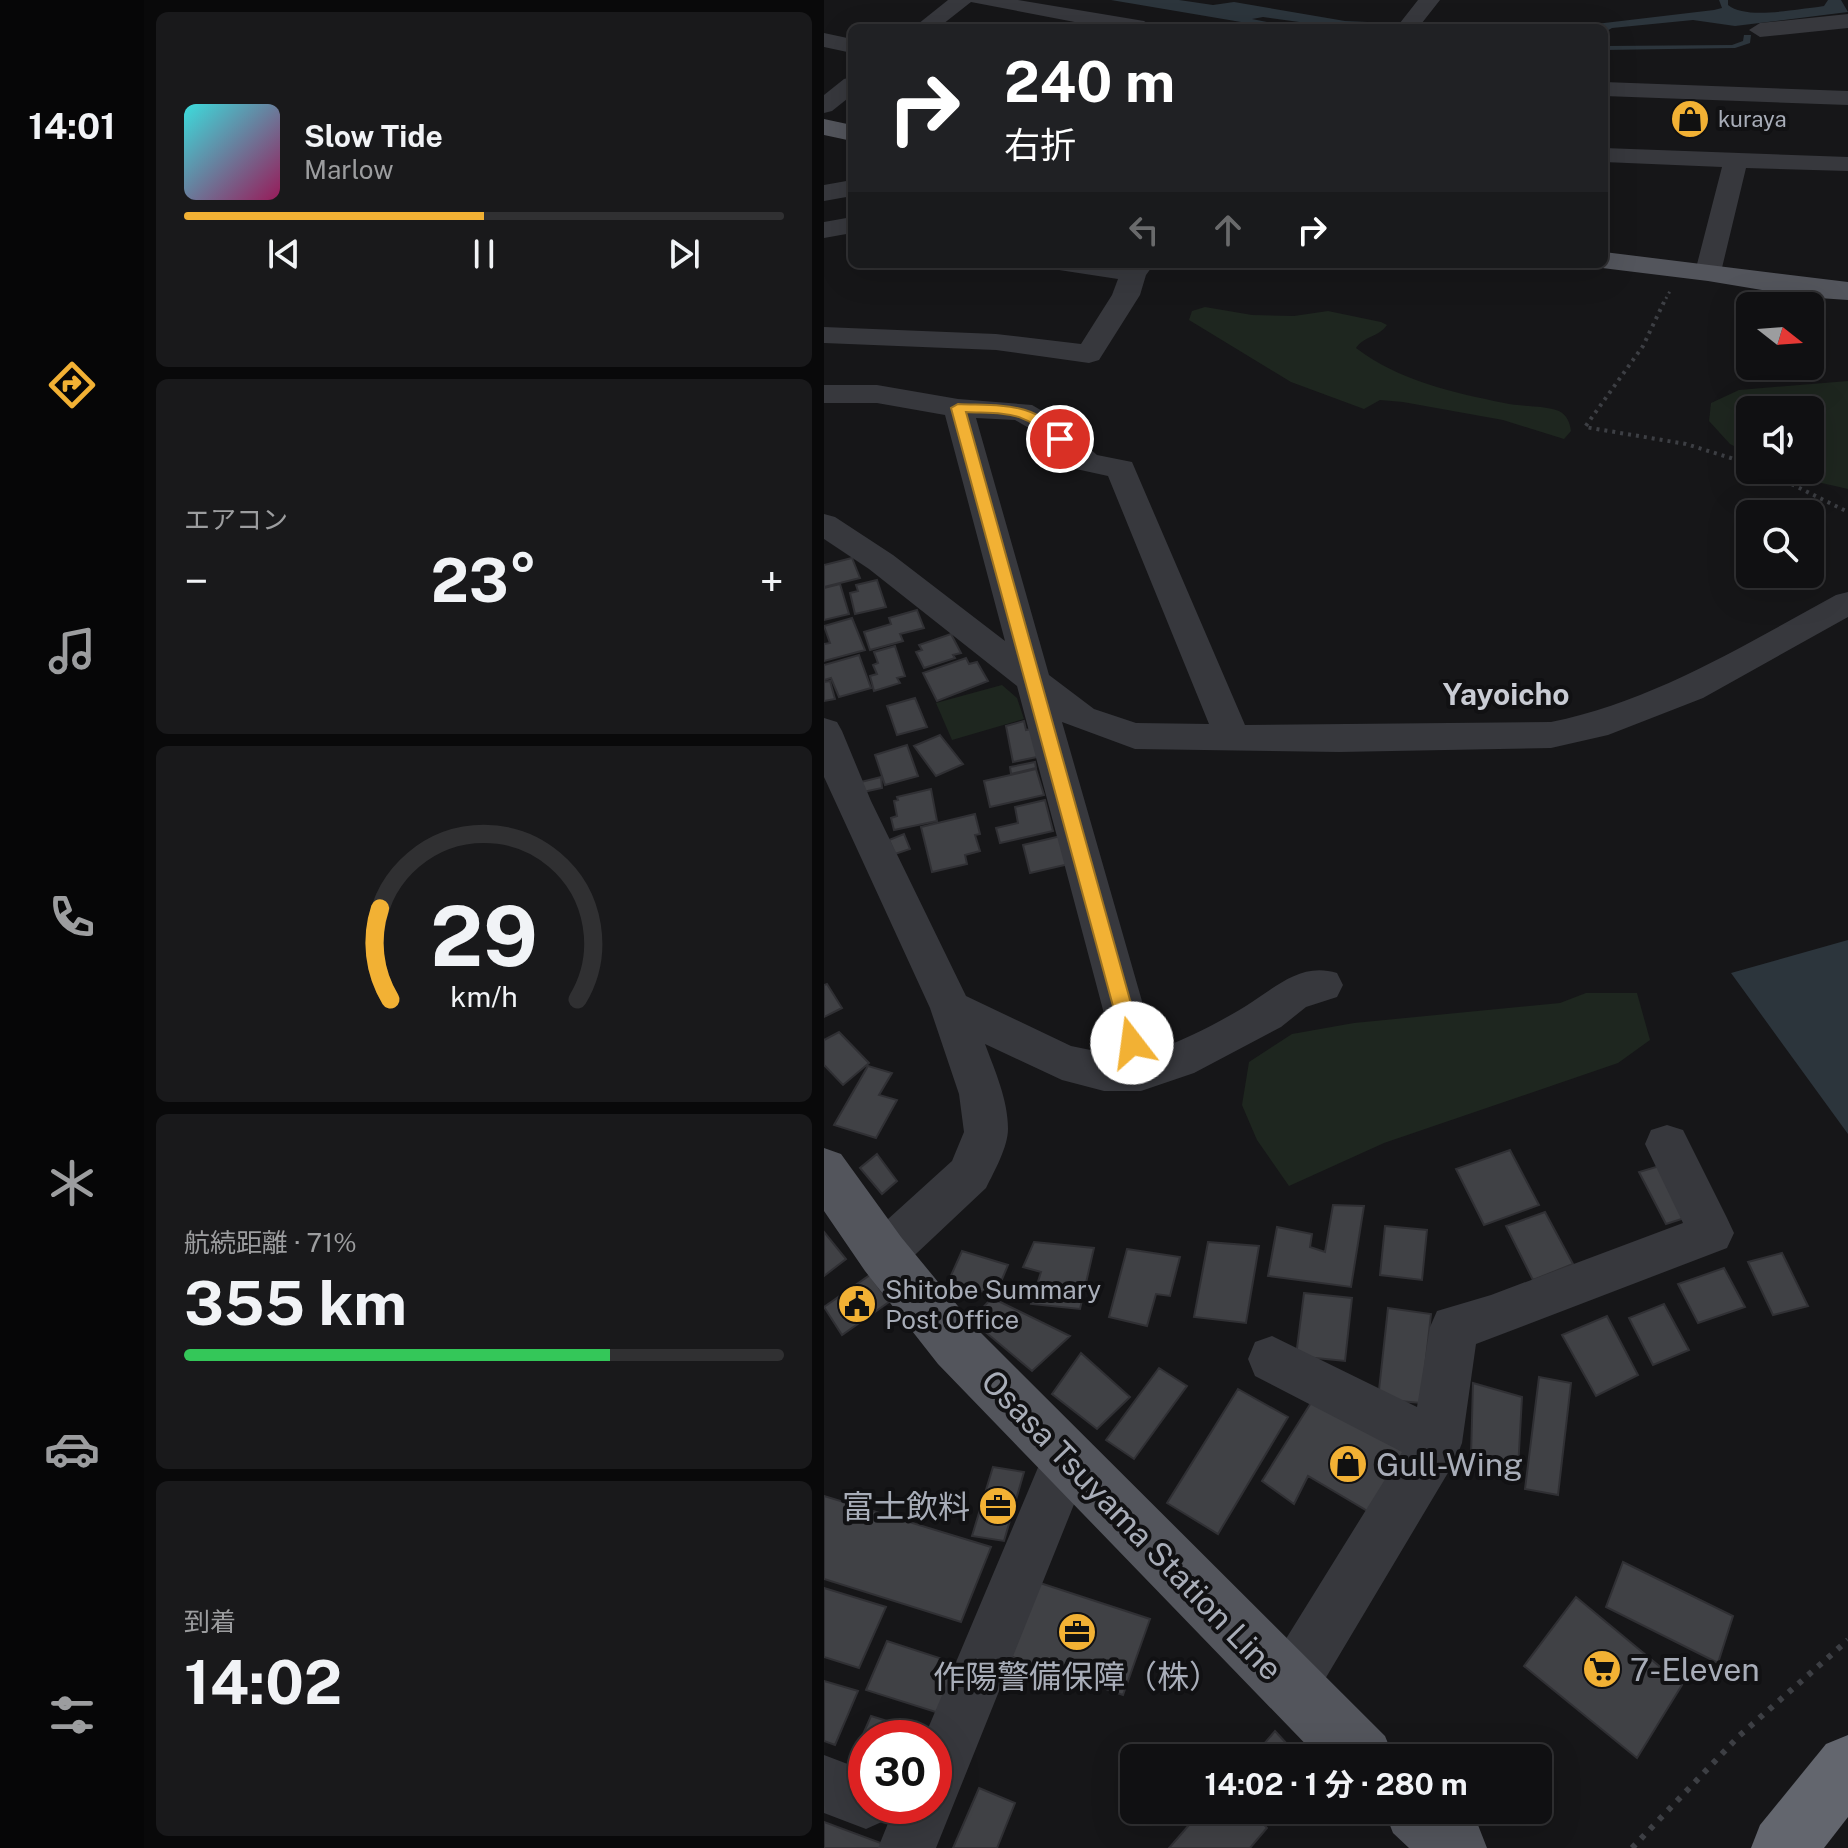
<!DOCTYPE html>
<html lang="ja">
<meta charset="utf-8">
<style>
:root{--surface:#101012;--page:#19191b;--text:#f1f3f6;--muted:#9c9d9f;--line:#303032;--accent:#f2b134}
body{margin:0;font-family:"Public Sans","Noto Sans JP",sans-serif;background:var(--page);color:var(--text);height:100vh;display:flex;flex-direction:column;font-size:30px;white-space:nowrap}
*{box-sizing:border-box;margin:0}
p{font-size:26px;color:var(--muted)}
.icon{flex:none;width:44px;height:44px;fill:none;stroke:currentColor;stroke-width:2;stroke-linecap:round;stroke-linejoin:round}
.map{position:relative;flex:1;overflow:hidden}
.panel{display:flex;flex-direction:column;gap:12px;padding:12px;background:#09090a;width:680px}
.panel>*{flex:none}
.hud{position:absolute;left:24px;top:24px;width:760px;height:244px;border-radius:12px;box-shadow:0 8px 32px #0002,0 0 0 2px var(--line);background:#202124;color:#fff;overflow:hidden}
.needle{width:52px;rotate:107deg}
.tools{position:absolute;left:912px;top:292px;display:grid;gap:16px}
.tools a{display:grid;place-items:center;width:88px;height:88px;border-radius:12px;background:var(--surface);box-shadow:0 8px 32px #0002,0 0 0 2px var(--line);font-size:40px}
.speed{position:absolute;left:24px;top:1720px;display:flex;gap:16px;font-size:40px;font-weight:700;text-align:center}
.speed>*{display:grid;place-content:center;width:104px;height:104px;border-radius:50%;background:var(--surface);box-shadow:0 8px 32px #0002,0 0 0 2px var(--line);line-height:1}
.speed .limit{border:12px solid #d22;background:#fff;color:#111}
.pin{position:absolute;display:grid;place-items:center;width:68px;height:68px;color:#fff;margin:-34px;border:4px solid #fff;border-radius:50%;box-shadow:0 2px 8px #0007}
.me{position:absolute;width:88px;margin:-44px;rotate:345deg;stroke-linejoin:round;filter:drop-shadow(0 0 6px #0008)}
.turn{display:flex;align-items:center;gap:28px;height:168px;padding:0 24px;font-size:36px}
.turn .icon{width:104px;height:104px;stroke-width:2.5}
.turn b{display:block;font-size:56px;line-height:68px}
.lanes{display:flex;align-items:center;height:76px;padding:0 24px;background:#0003;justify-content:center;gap:40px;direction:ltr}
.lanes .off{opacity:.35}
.big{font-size:60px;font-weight:700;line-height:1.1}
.panel .card{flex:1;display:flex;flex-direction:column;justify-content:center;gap:12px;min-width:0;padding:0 28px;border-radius:12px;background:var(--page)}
.panel .dial{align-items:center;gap:0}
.dial svg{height:208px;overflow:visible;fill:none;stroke:var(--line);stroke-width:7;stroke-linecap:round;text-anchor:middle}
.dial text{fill:var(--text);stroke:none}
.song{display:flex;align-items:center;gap:24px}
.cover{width:96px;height:96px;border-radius:12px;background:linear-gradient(135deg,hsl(180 70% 55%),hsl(330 70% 35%))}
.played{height:8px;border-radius:4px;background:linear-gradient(90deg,var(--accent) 50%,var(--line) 50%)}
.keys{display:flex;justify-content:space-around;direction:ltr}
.heat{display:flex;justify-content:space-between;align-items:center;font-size:44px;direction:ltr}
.charge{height:12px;border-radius:6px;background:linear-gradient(90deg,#34c759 71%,var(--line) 0)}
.trip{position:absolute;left:296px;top:1744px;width:432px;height:80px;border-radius:12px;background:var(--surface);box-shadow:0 8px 32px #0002,0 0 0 2px var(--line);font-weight:700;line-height:80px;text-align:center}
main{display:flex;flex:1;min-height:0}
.tabs{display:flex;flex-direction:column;width:144px;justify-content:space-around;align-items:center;background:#060607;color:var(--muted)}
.tabs .icon{width:56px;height:56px}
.tabs .on{color:var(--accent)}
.tabs b{font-size:36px;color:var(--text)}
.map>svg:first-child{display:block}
.green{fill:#1e261f}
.water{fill:#2c353c}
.building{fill:#404145;stroke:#303034;stroke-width:2}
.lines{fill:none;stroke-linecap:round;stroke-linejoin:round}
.path-far2{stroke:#3d3f44;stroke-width:3;stroke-dasharray:2 4;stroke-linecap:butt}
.path-far1{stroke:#3d3f44;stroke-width:4;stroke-dasharray:3 5;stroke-linecap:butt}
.path{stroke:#3d3f44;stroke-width:6;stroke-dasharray:5 8;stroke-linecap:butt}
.minor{fill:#37383d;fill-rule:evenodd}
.major{fill:#53555c;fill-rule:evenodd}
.highway{fill:#63666e;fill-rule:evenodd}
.route{fill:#f2b134;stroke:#9d7322;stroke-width:2}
.labels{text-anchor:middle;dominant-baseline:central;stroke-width:8;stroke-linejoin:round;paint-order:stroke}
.far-poi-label{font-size:22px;fill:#a8adb8;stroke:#111113;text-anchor:start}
.poi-label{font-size:26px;fill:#a8adb8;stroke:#111113;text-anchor:start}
.quarter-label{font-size:30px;font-weight:bold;fill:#c9ccd4;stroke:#111113}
.near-poi-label{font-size:32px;fill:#a8adb8;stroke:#111113;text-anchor:start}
.near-street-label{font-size:32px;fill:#a8adb8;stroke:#111113}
</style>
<main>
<nav class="tabs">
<b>14:01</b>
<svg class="icon on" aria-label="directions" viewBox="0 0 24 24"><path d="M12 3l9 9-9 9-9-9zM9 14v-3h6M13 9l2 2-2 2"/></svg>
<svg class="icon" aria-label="music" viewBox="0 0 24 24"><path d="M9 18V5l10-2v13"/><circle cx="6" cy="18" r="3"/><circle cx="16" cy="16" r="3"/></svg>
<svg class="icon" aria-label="phone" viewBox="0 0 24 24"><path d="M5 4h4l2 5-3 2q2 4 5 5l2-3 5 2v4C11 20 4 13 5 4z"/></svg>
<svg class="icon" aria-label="climate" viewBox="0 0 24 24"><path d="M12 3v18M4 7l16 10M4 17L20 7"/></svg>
<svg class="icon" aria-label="car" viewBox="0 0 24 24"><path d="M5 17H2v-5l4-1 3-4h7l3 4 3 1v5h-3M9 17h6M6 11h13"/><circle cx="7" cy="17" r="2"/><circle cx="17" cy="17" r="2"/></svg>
<svg class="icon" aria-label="filters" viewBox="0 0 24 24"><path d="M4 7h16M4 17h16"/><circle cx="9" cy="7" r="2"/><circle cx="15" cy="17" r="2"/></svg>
</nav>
<section class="panel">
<div class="card">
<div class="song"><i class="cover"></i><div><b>Slow Tide</b><p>Marlow</p></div></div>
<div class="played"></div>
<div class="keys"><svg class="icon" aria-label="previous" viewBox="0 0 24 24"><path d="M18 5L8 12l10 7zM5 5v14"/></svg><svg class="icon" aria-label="pause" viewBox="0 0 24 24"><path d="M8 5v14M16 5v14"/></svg><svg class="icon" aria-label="next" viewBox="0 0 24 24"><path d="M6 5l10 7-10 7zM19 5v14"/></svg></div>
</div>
<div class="card"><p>エアコン</p>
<div class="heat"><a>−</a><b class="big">23°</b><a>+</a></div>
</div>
<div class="card dial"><svg viewBox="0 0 100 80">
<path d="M14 69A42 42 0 1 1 86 69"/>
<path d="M14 69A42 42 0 0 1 10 34" stroke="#f2b134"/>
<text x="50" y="56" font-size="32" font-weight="700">29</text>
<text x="50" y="72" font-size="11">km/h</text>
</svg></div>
<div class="card"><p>航続距離 · 71%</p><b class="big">355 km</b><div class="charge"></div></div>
<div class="card"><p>到着</p><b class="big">14:02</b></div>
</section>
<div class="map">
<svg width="1024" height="1848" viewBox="0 0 1024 1848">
<rect width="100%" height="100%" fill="#161618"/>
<!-- green -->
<path class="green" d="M 381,307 L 428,315 L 470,316 L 504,311 L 557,322 L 563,325 C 555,337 540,336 532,348 C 576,381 627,392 680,403 C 696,407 720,405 735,411 C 743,415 746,423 747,431 L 740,439 L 679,420 L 579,402 L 556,400 L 540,409 L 467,382 L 365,320 L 368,311 Z
M 1024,381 L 1024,489 L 989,481 L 966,470 L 986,470 L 986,410 L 926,410 L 926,454 L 906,444 L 885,421 L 887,403 L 915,390 Z
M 178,685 L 193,698 L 200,719 L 128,740 L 112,703 Z
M 762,993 L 813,993 L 826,1040 L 794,1063 L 560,1143 L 465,1186 L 433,1140 L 418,1105 L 425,1062 L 468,1034 L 530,1023 L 736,1003 Z"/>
<!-- water -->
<path class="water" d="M 287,0 L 355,0 L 389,5 L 410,2 L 521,21 L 680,28 L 519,28 L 439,17 L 428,19 L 473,28 L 452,28 Z
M 895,0 L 904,0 L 904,5 C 922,20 971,9 994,7 L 1000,6 L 1004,0 L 1017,0 L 1024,12 L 911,26 L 869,20 L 788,28 L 781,32 L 780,28 L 738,28 L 890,10 L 898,8 Z
M 920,35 L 927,35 L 926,43 L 911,48 L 780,50 L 780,46 L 908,45 L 919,41 Z
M 1024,940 L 1024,1134 L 907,973 Z"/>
<!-- building -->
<path class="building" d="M 28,558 L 36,578 L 0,587 L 0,565 Z
M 53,580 L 62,607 L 31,614 L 26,593 L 34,591 L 32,585 Z
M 16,584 L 25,614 L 0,620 L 0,588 Z
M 93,610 L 100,628 L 76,634 L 79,641 L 46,650 L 40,632 L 67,624 L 65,618 Z
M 28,618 L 41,650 L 0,661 L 0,644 L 6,643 L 0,626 Z
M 127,634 L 137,653 L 129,655 L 131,658 L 100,668 L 92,652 L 98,650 L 95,645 Z
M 71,646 L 81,676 L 73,678 L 76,683 L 50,691 L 46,676 L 53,674 L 49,665 L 54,663 L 50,652 Z
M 35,655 L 47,688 L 15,697 L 7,678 L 0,680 L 0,665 Z
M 142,658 L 145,664 L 153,662 L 164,681 L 113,701 L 99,673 Z
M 6,681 L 11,699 L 0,701 L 0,682 Z
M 91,698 L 103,727 L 73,735 L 63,706 Z
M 200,721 L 202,730 L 212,728 L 218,756 L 189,762 L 182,726 Z
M 116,735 L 139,764 L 112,776 L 90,746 Z
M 83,745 L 94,776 L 61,785 L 51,755 Z
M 211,762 L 212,768 L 187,774 L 186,767 Z
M 212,769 L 220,795 L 166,807 L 160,781 Z
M 57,777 L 58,788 L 39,792 L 37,782 Z
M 107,789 L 113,821 L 70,830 L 67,818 L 73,816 L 70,801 L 74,800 L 73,797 Z
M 221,800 L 229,831 L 176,843 L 172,828 L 194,823 L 191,807 Z
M 151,814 L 156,834 L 151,835 L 156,851 L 141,855 L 143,864 L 108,872 L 97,827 Z
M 80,834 L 86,849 L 71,854 L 65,840 Z
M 237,836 L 245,864 L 206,873 L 199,845 Z
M 3,984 L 18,1008 L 0,1017 L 0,985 Z
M 15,1032 L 45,1063 L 19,1085 L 0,1065 L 0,1040 Z
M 44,1066 L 68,1073 L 55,1095 L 73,1100 L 52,1138 L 10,1125 Z
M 686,1150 L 715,1205 L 660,1225 L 632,1169 Z
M 53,1154 L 73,1181 L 58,1194 L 36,1168 Z
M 839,1165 L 867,1216 L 842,1224 L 815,1172 Z
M 509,1205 L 540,1206 L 527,1287 L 444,1276 L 453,1227 L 488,1234 L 486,1247 L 501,1252 Z
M 721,1212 L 749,1264 L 709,1280 L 682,1226 Z
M 561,1226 L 603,1230 L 598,1280 L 556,1275 Z
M 0,1232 L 22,1259 L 0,1276 Z
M 210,1242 L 270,1248 L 256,1309 L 207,1304 L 217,1272 L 199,1267 Z
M 384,1242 L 435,1246 L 422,1323 L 370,1317 Z
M 303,1249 L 356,1257 L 346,1296 L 332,1294 L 323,1326 L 285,1317 Z
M 138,1251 L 184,1265 L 171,1296 L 125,1280 Z
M 958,1253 L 984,1306 L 949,1315 L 924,1262 Z
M 900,1268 L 921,1307 L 874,1323 L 854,1284 Z
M 46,1275 L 65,1302 L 18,1335 L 0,1307 Z
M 480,1293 L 528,1298 L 521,1361 L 472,1356 Z
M 168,1298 L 246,1336 L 208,1371 L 147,1320 Z
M 840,1304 L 865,1350 L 829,1365 L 805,1318 Z
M 564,1308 L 607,1314 L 597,1403 L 554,1399 Z
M 783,1316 L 814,1375 L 772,1396 L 738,1335 Z
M 257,1353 L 306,1397 L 273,1429 L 228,1394 Z
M 335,1368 L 363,1386 L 310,1459 L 282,1440 Z
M 715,1377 L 747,1383 L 734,1495 L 701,1489 Z
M 649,1383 L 698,1397 L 694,1469 L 647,1456 Z
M 414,1389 L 464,1417 L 394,1534 L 343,1503 Z
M 490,1398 L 588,1452 L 552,1516 L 484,1476 L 470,1504 L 438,1481 Z
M 169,1467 L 200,1472 L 180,1541 L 148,1536 Z
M 0,1496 L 167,1547 L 137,1622 L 0,1579 Z
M 799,1562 L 909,1616 L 894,1663 L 782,1607 Z
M 213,1582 L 326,1619 L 299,1695 L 183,1655 Z
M 0,1588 L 62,1607 L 35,1668 L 0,1657 Z
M 752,1597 L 858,1685 L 813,1758 L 700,1666 Z
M 63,1641 L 137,1665 L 118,1714 L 42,1690 Z
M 0,1681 L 34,1691 L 11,1745 L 0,1741 Z
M 47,1716 L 108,1735 L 107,1738 L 42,1738 L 42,1775 L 24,1769 Z
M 451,1731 L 476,1758 L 428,1758 Z
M 155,1788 L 191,1803 L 173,1848 L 129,1848 Z
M 378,1810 L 428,1810 L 443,1828 L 426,1848 L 345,1848 Z
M 0,1822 L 62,1845 L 60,1848 L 0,1848 Z"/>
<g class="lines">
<!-- path-far2 -->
<path class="path-far2" d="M 839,304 L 846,291"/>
<!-- path-far1 -->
<path class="path-far1" d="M 840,302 L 819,346 L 761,427 L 862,444 L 926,464
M 939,470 L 1024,512"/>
<!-- path -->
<path class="path" d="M 808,1848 L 915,1736 L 1024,1640"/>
<!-- minor -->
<path class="minor" d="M 124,0 L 194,0 L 320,21 L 331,28 L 282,28 L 147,2 L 114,28 L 89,28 Z
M 594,0 L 616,0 L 594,28 L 572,28 Z
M 1024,14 L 1024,28 L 936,37 L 925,30 L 936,23 Z
M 0,33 L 28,39 L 28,53 L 0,47 Z
M 28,77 L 28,95 L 8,111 L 0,113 L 0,95 L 20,79 Z
M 780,82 L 1024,91 L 1024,105 L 780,96 Z
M 780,148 L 1024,157 L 1024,171 L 922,168 L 897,272 L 893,278 L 875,278 L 871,272 L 898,167 L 780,162 Z
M 28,180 L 28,196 L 0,201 L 0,185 Z
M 28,217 L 28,233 L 0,238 L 0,222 Z
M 231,264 L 330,264 L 322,275 L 316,295 L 275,360 L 265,363 L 172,350 L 0,343 L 0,327 L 172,334 L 257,344 L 288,295 L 294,279 L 235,270 Z
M 0,385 L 53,385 L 134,399 L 208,405 L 232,419 L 273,455 L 308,462 L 421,725 L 727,722 C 830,701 920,645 1012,595 L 1024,592 L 1024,617 L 879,698 L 784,735 L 727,748 L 515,752 L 311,749 L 238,722 L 332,1050 C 361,1040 402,1019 428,1002 C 454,985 479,962 513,973 L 519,985 L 513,997 L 482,1007 L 457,1027 L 370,1073 L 317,1091 L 280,1091 L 238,1080 L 161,1044 C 171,1071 184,1100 184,1129 C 184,1147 170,1172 162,1188 L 76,1269 L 59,1275 L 42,1269 L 36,1254 L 42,1239 L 128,1161 L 140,1132 L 135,1094 L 106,1008 L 0,777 L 0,718 L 13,722 L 18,731 L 47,801 L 142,996 L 247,1046 L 291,1055 L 193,686 L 45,569 L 0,539 L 0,514 L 11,517 L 69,555 L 181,641 L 121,415 L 53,403 L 0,403 ZM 152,418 L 191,420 L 210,431 L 252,469 L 284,476 L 385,724 L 312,723 L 270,709 L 225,675 Z
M 843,1125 L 859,1130 L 903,1218 L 910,1233 L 903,1248 L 652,1344 L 638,1443 L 631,1461 L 485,1706 L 465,1714 L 445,1706 L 437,1686 L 445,1666 L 578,1452 L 431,1376 L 424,1359 L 431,1342 L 448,1336 L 593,1407 L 606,1327 L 613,1311 L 667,1295 L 859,1223 L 821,1144 L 827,1130 Z
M 244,1432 L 262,1439 L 269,1457 L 112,1848 L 54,1848 L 71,1806 L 110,1806 L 110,1738 L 100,1738 L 226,1439 Z
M 0,1755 L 42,1771 L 42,1806 L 68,1806 L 62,1820 L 42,1829 L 0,1813 Z"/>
<!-- major -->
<path class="major" d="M 0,119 L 28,125 L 28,141 L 0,135 Z
M 780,252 L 1024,282 L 1024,300 L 980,297 L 884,281 L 770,267 L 767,264 L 780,264 Z
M 0,1148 L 17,1154 L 77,1237 L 152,1328 L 561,1736 L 570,1758 L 495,1758 L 114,1364 L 41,1271 L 0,1211 Z
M 560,1810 L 638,1810 L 654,1825 L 663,1848 L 585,1848 L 569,1833 Z"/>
<!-- highway -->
<path class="highway" d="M 1024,1735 L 1024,1817 L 1000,1848 L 927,1848 L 936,1825 L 1002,1744 Z"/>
</g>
<!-- route -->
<path class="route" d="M 134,404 C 179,406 211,401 242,439 L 231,442 C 199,410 184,414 142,412 L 318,1043 L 315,1049 L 302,1049 L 299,1043 L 127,408 Z"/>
<!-- icons -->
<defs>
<symbol id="shop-disc" viewBox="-11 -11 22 22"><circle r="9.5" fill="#f2b134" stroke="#111113"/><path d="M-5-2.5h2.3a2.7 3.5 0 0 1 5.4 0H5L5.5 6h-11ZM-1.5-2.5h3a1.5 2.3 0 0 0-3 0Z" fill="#111"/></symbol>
<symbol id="civic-disc" viewBox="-11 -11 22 22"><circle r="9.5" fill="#f2b134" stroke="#111113"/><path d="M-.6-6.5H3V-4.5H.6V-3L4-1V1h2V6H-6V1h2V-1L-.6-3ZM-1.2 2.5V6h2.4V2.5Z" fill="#111"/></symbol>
<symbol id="office-disc" viewBox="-11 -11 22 22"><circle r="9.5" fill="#f2b134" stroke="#111113"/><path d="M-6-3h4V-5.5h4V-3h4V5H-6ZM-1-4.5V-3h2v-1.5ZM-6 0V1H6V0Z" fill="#111"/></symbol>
<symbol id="supermarket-disc" viewBox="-11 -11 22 22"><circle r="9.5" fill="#f2b134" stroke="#111113"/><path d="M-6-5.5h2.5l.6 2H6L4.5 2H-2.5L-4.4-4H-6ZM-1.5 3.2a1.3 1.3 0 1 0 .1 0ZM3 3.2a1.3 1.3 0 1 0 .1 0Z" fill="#111"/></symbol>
</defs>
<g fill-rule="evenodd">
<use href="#shop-disc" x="844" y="97" width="44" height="44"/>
<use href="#civic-disc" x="11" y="1282" width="44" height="44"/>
<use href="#shop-disc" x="502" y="1442" width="44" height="44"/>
<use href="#office-disc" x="152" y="1484" width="44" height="44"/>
<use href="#office-disc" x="231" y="1610" width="44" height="44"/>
<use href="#supermarket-disc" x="756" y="1647" width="44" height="44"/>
</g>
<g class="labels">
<!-- far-poi labels -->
<g class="far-poi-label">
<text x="894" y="119">kuraya</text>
</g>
<!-- poi labels -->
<g class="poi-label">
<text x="61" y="1289">Shitobe Summary<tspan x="61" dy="30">Post Office</tspan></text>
</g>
<!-- quarter labels -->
<g class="quarter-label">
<text x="682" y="694">Yayoicho</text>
</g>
<!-- near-poi labels -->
<g class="near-poi-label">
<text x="552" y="1464">Gull-Wing</text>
<text x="146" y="1506" text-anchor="end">富士飲料</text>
<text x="806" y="1669">7-Eleven</text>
<text x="253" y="1676" text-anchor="middle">作陽警備保障（株）</text>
</g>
<!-- near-street labels -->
<g class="near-street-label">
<text transform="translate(308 1525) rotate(46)">Osasa Tsuyama Station Line</text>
</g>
</g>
</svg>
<div class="tools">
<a><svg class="needle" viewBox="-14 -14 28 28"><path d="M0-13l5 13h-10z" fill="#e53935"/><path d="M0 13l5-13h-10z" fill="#9c9d9f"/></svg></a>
<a><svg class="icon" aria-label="sound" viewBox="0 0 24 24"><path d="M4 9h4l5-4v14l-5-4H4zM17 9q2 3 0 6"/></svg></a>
<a><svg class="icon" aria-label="search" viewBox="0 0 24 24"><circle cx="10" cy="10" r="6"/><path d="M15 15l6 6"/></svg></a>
</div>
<div class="speed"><div class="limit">30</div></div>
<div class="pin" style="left:236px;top:439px;background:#d93025"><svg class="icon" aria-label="arrive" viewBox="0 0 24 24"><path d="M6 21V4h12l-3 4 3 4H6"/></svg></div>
<svg class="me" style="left:308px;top:1043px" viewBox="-20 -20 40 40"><circle r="19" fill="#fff"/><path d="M0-13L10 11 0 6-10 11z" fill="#f2b134"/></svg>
<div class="trip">14:02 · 1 分 · 280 m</div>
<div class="hud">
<div class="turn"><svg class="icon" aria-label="right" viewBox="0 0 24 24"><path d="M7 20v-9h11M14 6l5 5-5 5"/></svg><div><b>240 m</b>右折</div></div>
<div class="lanes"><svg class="icon off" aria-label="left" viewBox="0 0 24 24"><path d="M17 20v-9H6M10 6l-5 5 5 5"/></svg><svg class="icon off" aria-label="ahead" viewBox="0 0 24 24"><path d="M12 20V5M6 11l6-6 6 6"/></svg><svg class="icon" aria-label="right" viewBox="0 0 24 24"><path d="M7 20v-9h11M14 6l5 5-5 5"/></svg></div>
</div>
</div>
</main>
